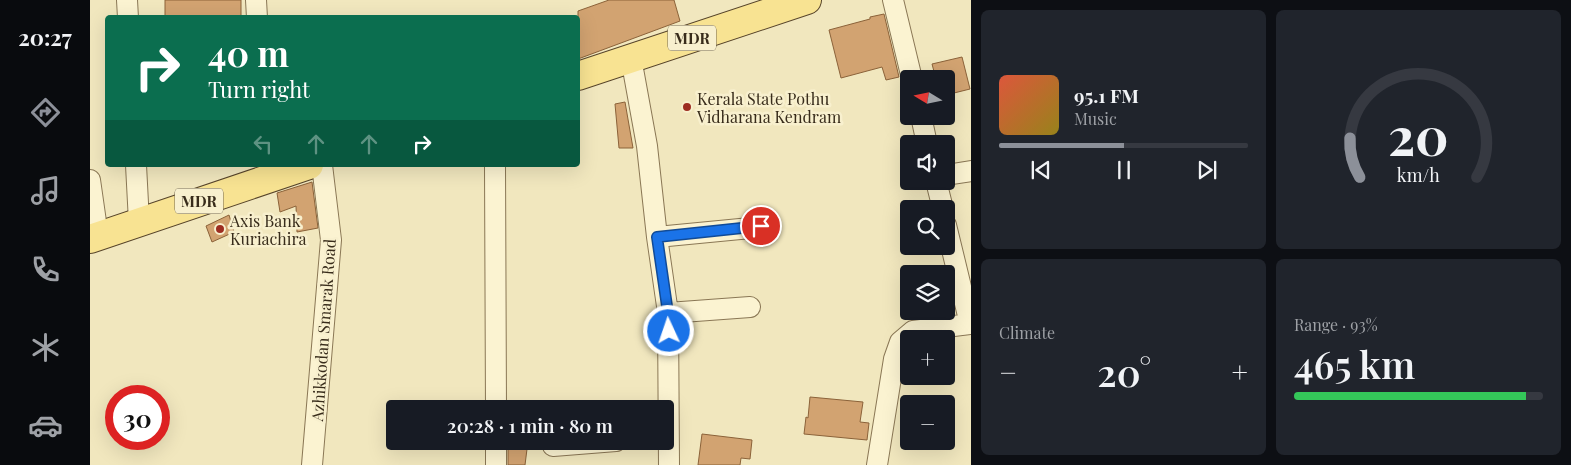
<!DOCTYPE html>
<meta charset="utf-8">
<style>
:root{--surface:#171b24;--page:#20242c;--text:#f1f3f6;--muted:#9ea1a6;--line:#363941;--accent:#8c9099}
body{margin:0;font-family:"Playfair Display",serif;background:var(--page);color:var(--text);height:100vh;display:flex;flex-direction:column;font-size:19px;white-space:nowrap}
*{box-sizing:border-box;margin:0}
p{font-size:16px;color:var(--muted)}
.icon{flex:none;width:28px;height:28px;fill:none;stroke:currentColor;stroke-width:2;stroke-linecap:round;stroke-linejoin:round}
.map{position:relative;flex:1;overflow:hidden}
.drawer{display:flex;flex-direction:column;gap:10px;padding:10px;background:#0d0f14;width:600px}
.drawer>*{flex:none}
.banner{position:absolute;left:15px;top:15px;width:475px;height:152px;border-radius:5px;box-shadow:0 5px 20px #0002;background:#0b6e4f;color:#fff;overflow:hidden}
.needle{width:32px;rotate:280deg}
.tools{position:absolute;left:810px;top:70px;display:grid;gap:10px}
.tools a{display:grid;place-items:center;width:55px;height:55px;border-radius:5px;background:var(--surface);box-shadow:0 5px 20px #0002;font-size:25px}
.speed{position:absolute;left:15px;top:385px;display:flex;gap:10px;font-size:25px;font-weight:700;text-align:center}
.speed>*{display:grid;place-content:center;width:65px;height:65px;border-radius:50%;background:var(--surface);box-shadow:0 5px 20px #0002;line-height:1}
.speed .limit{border:8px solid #d22;background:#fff;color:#111}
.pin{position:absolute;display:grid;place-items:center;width:42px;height:42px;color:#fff;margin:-21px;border:2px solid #fff;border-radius:50%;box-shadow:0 1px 5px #0007}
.me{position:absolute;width:55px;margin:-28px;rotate:357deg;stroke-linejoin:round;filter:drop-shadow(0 0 4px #0008)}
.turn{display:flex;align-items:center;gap:18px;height:105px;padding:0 20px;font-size:22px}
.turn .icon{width:65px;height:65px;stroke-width:2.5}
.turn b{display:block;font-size:35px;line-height:42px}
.lanes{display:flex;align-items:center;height:48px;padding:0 20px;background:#0003;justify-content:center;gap:25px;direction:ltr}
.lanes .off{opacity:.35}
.big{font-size:38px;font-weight:600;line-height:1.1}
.drawer .tile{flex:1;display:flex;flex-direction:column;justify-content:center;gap:8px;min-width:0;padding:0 18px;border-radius:8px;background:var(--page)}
.drawer .dial{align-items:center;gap:0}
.dial svg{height:130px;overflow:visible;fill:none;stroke:var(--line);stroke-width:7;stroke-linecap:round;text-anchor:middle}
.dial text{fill:var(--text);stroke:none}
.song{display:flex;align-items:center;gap:15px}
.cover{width:60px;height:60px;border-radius:8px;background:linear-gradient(135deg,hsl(10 70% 55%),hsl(50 70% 35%))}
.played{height:5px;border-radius:2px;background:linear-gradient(90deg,var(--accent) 50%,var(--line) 50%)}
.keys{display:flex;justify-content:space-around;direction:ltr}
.heat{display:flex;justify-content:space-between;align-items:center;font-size:28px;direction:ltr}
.charge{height:8px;border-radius:4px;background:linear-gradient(90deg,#34c759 93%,var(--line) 0)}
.drawer .tiles{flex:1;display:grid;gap:10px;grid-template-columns:repeat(2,1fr)}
.trip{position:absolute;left:296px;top:400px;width:288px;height:50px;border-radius:5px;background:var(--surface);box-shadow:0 5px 20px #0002;font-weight:600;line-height:50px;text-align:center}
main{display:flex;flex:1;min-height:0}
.tab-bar{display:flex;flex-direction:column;width:90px;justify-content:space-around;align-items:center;background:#090b0e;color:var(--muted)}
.tab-bar .icon{width:35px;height:35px}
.tab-bar .selected{color:var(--accent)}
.tab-bar b{font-size:22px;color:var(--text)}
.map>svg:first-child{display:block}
.building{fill:#d2a371;stroke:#8b6239}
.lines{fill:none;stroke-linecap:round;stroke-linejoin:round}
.street-casing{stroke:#8a7755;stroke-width:22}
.primary-casing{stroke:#57442a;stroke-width:30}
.street{stroke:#fbf3d1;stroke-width:20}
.primary{stroke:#f8e392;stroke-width:28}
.route-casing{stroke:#114b97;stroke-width:12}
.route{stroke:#1a73e8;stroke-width:9}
.poi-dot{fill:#9d2d21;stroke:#f8f0ce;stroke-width:2}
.labels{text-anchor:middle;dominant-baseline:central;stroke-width:5;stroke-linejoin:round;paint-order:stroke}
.shield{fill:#f8f0ce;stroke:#726751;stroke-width:1}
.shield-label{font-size:15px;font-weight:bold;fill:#382c1b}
.poi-label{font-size:16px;fill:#382c1b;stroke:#f8f0ce;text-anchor:start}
.street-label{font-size:16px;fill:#382c1b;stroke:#f8f0ce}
</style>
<main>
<nav class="tab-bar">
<b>20:27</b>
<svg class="icon selected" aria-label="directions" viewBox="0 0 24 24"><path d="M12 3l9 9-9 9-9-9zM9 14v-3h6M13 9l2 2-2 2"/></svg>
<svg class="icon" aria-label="music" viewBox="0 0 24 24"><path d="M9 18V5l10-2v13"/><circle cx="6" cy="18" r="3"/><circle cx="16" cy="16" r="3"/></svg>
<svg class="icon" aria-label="phone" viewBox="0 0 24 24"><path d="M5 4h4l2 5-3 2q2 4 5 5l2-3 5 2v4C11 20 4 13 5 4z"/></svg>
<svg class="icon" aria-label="climate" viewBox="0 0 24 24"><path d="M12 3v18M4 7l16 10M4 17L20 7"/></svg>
<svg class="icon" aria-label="car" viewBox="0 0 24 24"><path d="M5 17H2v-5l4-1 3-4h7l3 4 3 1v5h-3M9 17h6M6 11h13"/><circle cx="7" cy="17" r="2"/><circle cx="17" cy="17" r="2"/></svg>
</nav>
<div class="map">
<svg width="881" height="465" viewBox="0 0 881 465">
<rect width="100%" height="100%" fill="#f1e7be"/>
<!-- building -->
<path class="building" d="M 75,0 L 151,0 L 151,17 L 75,18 Z
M 519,0 L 584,0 L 590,21 L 488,59 L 488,11 Z
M 794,14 L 809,77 L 796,80 L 792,67 L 751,78 L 739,30 L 780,19 L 780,17 Z
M 872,57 L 880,89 L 856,95 L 856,79 L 846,79 L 842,64 Z
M 535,102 L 543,148 L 529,148 L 525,104 Z
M 222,182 L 228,228 L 207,232 L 206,206 L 190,212 L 187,193 Z
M 139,215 L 144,232 L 122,242 L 116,226 Z
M 720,397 L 773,402 L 770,422 L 779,423 L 777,440 L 714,434 L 716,417 L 718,418 Z
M 612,434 L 662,440 L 660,459 L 651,458 L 650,465 L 608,465 Z
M 418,441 L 438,441 L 435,465 L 418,465 Z"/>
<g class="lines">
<defs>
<path id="street" d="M 37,0 L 38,18
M 166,0 L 167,18
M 803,0 L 822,79
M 541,58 L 557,146 L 567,237 L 578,313 L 579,465
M 831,116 L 837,144
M 46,165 L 49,222
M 405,165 L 406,409
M 856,175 L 881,171
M 0,180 L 8,236
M 846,181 L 853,209
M 567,237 L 671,227
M 578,313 L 660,307
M 406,441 L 406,465
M 463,446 L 526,441
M 222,465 L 241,240 L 232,165
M 787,465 L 804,359 L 810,342 L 823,331 L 880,324 L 856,225"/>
<path id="primary" d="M 488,76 L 717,0
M 0,239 L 219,165"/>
</defs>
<!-- street casing -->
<use href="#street" class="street-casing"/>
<!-- primary casing -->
<use href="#primary" class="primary-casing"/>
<!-- street -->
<use href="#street" class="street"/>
<!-- primary -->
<use href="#primary" class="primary"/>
</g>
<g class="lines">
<defs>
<path id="route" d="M 579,331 L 578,313 L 567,237 L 671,226"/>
</defs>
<!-- route casing -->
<use href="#route" class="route-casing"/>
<!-- route -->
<use href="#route" class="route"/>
</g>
<!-- markers -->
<g class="poi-dot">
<circle cx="597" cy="107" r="5"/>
<circle cx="130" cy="229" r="5"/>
</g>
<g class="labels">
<!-- shield labels -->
<g class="shield">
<rect x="578" y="25.5" width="48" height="25" rx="4"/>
<rect x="85" y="188.5" width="48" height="25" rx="4"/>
</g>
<g class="shield-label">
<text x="602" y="38">MDR</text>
<text x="109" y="201">MDR</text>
</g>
<!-- poi labels -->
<g class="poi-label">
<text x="607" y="98">Kerala State Pothu<tspan x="607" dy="18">Vidharana Kendram</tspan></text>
<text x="140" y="220">Axis Bank<tspan x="140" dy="18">Kuriachira</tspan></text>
</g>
<!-- street labels -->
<g class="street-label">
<text transform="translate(233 330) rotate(-86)">Azhikkodan Smarak Road</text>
</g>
</g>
</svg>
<div class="tools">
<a><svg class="needle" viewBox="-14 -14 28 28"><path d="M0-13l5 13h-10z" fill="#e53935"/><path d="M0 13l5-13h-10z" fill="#9ea1a6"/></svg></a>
<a><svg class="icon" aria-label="sound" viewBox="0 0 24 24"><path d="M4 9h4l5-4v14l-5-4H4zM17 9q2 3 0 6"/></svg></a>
<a><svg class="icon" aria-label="search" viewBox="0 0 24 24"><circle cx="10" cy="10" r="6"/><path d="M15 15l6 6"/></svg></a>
<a><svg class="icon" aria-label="layers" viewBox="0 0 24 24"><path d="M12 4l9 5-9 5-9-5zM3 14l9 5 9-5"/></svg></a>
<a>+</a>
<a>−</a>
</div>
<div class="speed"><div class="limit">30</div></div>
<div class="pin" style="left:671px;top:226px;background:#d93025"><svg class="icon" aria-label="arrive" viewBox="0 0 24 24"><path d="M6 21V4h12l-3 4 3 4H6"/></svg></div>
<svg class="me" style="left:579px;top:331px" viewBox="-20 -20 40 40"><circle r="17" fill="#1a73e8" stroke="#fff" stroke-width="3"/><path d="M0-11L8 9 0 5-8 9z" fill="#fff"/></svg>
<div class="trip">20:28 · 1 min · 80 m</div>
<div class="banner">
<div class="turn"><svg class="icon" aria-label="right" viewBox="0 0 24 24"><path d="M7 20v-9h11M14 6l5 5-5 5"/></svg><div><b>40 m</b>Turn right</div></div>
<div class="lanes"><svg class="icon off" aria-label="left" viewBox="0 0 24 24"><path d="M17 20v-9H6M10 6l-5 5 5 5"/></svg><svg class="icon off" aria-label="ahead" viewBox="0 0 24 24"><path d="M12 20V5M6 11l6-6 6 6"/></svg><svg class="icon off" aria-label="ahead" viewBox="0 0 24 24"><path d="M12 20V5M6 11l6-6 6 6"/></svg><svg class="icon" aria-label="right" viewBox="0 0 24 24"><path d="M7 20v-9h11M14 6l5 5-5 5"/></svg></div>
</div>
</div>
<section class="drawer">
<div class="tiles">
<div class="tile">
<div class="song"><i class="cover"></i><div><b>95.1 FM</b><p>Music</p></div></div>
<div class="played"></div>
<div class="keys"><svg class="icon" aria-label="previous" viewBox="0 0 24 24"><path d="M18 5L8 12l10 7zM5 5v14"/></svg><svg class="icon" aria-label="pause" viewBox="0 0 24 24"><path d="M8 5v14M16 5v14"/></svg><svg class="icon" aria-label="next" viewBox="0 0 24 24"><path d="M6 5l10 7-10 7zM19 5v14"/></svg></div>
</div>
<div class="tile dial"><svg viewBox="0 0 100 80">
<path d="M14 69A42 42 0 1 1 86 69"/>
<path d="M14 69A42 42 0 0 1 8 45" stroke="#8c9099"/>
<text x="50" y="56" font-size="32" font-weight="700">20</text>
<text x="50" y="72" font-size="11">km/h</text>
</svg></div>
<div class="tile"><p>Climate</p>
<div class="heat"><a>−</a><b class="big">20°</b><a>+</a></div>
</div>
<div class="tile"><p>Range · 93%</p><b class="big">465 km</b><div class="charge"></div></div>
</div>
</section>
</main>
